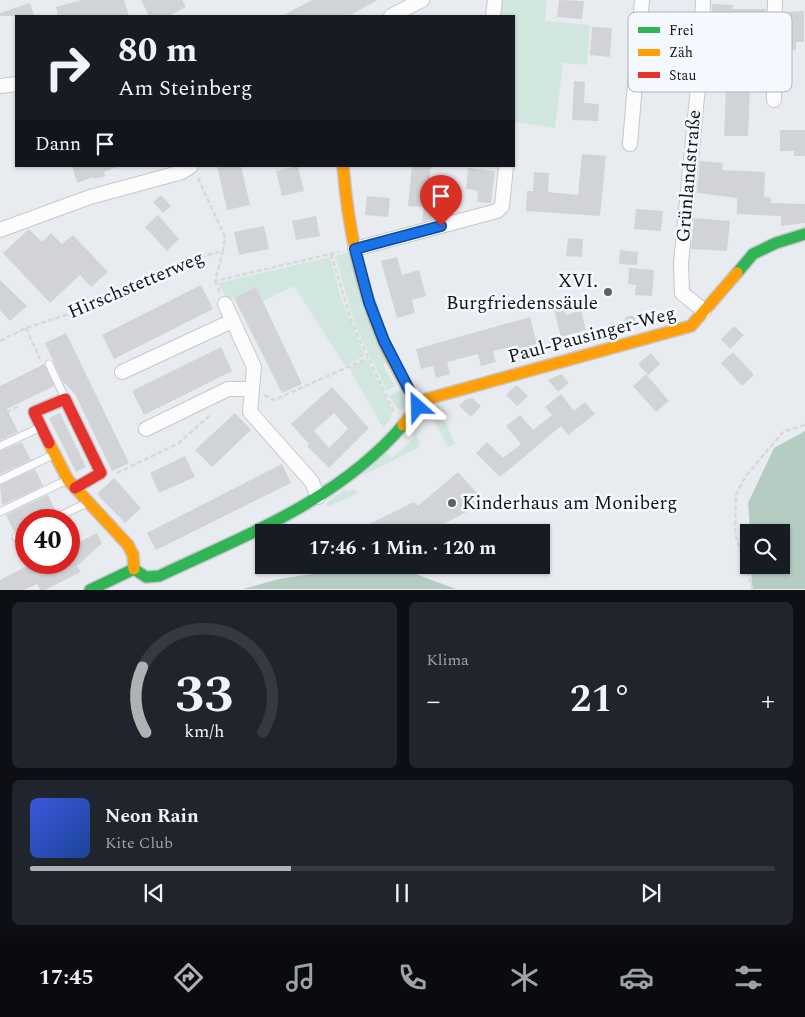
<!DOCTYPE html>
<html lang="de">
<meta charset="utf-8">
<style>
:root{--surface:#171b24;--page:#20242c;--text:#f1f3f6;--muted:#9ea1a6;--line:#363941;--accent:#afb1b4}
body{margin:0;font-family:Spectral,serif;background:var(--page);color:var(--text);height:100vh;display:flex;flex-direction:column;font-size:19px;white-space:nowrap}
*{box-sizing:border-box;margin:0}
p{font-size:16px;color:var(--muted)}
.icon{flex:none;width:28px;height:28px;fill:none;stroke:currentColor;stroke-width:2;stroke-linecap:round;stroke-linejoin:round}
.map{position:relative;height:590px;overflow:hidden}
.panel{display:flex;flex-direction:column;gap:12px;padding:12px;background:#0d0f14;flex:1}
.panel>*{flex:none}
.hud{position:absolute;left:15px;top:15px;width:500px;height:152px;border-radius:0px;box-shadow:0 1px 4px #0004;background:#171b24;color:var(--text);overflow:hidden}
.fabs{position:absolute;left:740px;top:524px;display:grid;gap:10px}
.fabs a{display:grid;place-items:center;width:50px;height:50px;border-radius:0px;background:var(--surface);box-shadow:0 1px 4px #0004;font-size:25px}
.speed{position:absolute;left:15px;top:509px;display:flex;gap:10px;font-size:25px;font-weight:700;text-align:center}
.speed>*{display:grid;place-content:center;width:65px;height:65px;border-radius:50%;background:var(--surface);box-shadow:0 1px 4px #0004;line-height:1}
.speed .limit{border:8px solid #d22;background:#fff;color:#111}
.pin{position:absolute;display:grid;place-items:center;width:42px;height:42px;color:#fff;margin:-51px -21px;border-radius:50% 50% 50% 0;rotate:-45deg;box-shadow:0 0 5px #0007}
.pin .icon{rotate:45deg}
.me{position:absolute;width:55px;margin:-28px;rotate:335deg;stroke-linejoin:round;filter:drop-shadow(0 0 4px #0008)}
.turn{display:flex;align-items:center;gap:18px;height:105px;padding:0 20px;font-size:22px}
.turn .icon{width:65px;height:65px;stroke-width:2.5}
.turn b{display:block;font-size:35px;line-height:42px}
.then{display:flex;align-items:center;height:48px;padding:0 20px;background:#0003;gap:10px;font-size:19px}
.big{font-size:38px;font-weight:700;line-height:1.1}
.panel .widget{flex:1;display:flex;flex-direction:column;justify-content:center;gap:8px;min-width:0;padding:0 18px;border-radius:8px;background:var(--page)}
.panel .dial{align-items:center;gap:0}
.dial svg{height:130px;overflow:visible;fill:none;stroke:var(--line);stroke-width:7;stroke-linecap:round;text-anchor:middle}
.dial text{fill:var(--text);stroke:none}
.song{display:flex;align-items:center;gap:15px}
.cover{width:60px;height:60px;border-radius:8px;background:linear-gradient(135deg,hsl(230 70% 55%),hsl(220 70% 35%))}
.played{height:5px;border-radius:2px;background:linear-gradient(90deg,var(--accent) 35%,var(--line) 35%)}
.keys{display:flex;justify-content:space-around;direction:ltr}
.heat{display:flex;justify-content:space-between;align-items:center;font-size:28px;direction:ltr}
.panel .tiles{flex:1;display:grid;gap:12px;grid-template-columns:1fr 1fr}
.widget:last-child{grid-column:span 2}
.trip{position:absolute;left:255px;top:524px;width:295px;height:50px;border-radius:0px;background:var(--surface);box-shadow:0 1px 4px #0004;font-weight:700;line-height:50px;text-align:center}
.tab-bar{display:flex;height:80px;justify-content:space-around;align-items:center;background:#090b0e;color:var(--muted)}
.tab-bar .icon{width:35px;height:35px}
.tab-bar .selected{color:var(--accent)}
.tab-bar b{font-size:22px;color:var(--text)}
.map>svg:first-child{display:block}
.green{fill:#d1e6de}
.forest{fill:#b5ccc2}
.building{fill:#d2d3d6;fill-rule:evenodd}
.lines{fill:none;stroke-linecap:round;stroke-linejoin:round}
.lane-casing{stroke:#c5c8cb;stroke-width:9}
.street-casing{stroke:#c5c8cb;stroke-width:16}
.fast-casing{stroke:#c5c8cb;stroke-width:14}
.slow-casing{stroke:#c5c8cb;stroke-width:14}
.jam-casing{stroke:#c5c8cb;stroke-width:14}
.path{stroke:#d7d8da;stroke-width:2.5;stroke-dasharray:5 2.5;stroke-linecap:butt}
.lane{stroke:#fcfcfd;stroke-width:7}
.street{stroke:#fcfcfd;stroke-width:14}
.fast{stroke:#30b455;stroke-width:11}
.slow{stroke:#ff9f0a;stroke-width:11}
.jam{stroke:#e5322d;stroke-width:11}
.route-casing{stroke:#114b97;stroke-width:12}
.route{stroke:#1a73e8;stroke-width:9}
.poi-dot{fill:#5e6063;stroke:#f3f9ff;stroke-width:2}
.labels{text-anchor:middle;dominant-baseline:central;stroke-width:5;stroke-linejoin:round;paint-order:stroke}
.street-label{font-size:19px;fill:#131517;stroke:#f3f9ff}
.poi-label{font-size:19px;fill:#131517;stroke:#f3f9ff;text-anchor:end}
.key{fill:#f3f9ff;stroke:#b0b5b9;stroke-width:1}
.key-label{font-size:14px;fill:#131517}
</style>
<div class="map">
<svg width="805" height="590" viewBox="0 0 805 590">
<rect width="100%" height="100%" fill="#e8ecf0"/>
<!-- green -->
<path class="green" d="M 500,0 L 547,0 L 545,21 L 590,25 L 587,65 L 563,63 L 555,128 L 514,122 L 514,16 L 498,16 Z
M 348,253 L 389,361 L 383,365 L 395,386 L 387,391 L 355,325 L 335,256 Z
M 330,257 L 342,301 L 365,356 L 345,366 L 294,286 L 263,301 L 256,287 L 234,298 L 226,299 L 218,283 Z
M 367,359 L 392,410 L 391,419 L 383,428 L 349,368 Z
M 402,389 L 408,404 L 398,410 L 389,396 Z
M 438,405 L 455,444 L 448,447 L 431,415 L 423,419 L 417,418 Z
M 410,428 L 420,442 L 418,448 L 362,476 L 386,452 L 392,458 L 415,437 L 410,430 Z
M 345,489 L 348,492 L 354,489 L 358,493 L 328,507 L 326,503 Z"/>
<!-- forest -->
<path class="forest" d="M 805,431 L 805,589 L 752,589 L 751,565 L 781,565 L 781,532 L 750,532 L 748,503 L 774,448 Z
M 332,571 L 410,572 L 456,589 L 243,589 L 279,579 Z"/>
<!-- building -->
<path class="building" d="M 81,0 L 124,0 L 129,16 L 58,16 L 56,7 Z
M 141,0 L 182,0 L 186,7 L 169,16 L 149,16 Z
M 312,0 L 378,0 L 348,16 L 282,16 Z
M 559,0 L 584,1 L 582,19 L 557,17 Z
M 30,3 L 34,16 L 0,16 L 0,13 Z
M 712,4 L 733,5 L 732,9 L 766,9 L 766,33 L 734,33 L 733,47 L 712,46 Z
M 804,11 L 804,42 L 796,42 L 796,50 L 783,50 L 784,12 Z
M 592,27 L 612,28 L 610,57 L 590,55 Z
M 574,81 L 585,82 L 584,103 L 599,104 L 598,121 L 572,120 Z
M 726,87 L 750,88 L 748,136 L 724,136 Z
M 780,130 L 805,130 L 805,156 L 794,156 L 794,151 L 780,151 Z
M 582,154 L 606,156 L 600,216 L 526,211 L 527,191 L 533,191 L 534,172 L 549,173 L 548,192 L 578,195 Z
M 700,161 L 723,163 L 722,170 L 765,172 L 764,197 L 771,198 L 771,203 L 805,204 L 805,223 L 781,226 L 781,216 L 737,214 L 737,198 L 697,193 Z
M 72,166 L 117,166 L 117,167 L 104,172 L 105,176 L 94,179 L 93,177 L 77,183 Z
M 217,166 L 241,166 L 250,205 L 227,210 Z
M 298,166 L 304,191 L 282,196 L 276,171 Z
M 412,166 L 431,166 L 429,183 L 441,184 L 438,218 L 422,222 L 424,207 L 408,206 Z
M 468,168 L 495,171 L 491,203 L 477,202 L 478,191 L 466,189 Z
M 161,195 L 171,206 L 163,213 L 153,202 Z
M 367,196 L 390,198 L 388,217 L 365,215 Z
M 636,209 L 663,211 L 661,231 L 634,229 Z
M 158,215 L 179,239 L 167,251 L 145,227 Z
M 316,216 L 320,236 L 296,240 L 292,221 Z
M 694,218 L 730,221 L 727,251 L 691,249 Z
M 264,226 L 269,249 L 239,255 L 234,232 Z
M 29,229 L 42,242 L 51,233 L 62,244 L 73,235 L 108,272 L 91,287 L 80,275 L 50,303 L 3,253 Z
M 568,238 L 583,239 L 582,257 L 566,256 Z
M 620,250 L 638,252 L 637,265 L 619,264 Z
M 397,257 L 402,275 L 419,270 L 426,296 L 412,300 L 415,313 L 397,318 L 381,261 Z
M 629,268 L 654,270 L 652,296 L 635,295 L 636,285 L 628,284 Z
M 0,280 L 27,306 L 10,321 L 0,310 Z
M 201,285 L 213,309 L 114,359 L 102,335 Z
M 256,287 L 302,384 L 282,393 L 234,298 Z
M 563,303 L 566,315 L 581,310 L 586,330 L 561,337 L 553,306 Z
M624.5 321a5.5 5.5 0 1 1 11 0a5.5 5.5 0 1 1-11 0Z
M 530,317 L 539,352 L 521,356 L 518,345 L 493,351 L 496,362 L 481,366 L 478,354 L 447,362 L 450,374 L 436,378 L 433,366 L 421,369 L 416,349 Z
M 734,326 L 744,335 L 730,349 L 721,339 Z
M 66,333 L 129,463 L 112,471 L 75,394 L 63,382 L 45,343 Z
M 221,347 L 232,371 L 144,415 L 132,391 Z
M 733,352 L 754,375 L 742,386 L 721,363 Z
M 651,353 L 660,364 L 648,375 L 638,364 Z
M 44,364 L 54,386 L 7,409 L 18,432 L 0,440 L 0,386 Z
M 561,374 L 569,383 L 558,392 L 548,380 Z
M 646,374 L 669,401 L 656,412 L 633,386 Z
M 515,386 L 518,386 L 528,396 L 517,406 L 506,395 Z
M 332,387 L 369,428 L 329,468 L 307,446 L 309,444 L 291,424 ZM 334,413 L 348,429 L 329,448 L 314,431 Z
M 561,394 L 574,411 L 585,402 L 595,414 L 568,435 L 561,426 L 500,477 L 476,453 L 487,442 L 503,458 L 521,444 L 506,426 L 520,415 L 533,430 L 552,415 L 545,407 Z
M 472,398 L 481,406 L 471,417 L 459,406 L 465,400 Z
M 60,413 L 86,467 L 76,472 L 49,418 Z
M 235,413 L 251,430 L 212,467 L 195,450 Z
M 22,442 L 31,460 L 0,474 L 0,451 Z
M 185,456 L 195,477 L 159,493 L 150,473 Z
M 282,464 L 291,483 L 156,550 L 147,533 Z
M 35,469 L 43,486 L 2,505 L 0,485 Z
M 458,472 L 485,502 L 429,532 L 411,532 L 409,529 L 402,532 L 353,532 L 414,502 L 418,506 Z
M 114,478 L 141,508 L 125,523 L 97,494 Z
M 48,495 L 56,511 L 38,520 L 26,520 L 26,526 L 14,532 L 6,515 Z
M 97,533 L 102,543 L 77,566 L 81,572 L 45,590 L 40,590 L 37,584 L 24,590 L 0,590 L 0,580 L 35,562 L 69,562 L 69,547 Z"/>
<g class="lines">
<defs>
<path id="lane" d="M 49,364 L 65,398
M 0,446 L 41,427
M 0,480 L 55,454
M 0,512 L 67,480
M 51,520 L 87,503
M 16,537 L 26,532"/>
<path id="street" d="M 703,0 L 701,56 L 681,263 L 682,293 L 704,311
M 391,16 L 422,0
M 493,16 L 495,0
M 0,86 L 16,84
M 774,100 L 775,0
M 630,144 L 642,0
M 0,230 L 90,197 L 182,172 L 191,166
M 355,249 L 497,211 L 502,206 L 506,166
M 225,304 L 254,367 L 250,412 L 312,482 L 318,497
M 122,372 L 232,321
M 146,429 L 228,389 L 252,389"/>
<path id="fast" d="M 737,273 L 753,254 L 776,243 L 805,234
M 90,590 L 134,569 L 146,577 L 159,576 C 246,535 339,500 403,425"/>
<path id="slow" d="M 343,166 C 348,226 359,284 383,340 C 393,363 406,384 418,407 L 403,425
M 418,407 L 427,399 L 691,326 L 737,273
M 49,443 L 68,480 L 128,545 L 133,555 L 134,569"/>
<path id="jam" d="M 49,443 L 34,412 L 65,399 L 101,473 L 75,488"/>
</defs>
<!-- lane casing -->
<use href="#lane" class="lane-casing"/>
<!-- street casing -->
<use href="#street" class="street-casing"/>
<!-- fast casing -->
<use href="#fast" class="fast-casing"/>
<!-- slow casing -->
<use href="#slow" class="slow-casing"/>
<!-- jam casing -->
<use href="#jam" class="jam-casing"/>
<!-- path -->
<path class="path" d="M 198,178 L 225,237 L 223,251
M 331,254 L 352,323 L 394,412
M 215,281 L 220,293
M 26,328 L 40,359
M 0,341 L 26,328 L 75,312 L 200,257 L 223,251 L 215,281 L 339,252
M 264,395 L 274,400 L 368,358
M 0,416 L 19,406
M 117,473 L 179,443 L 211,414
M 753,590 L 735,534 L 736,494 L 746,476 L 783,432 L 805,425"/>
<!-- lane -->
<use href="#lane" class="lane"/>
<!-- street -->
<use href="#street" class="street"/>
<!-- fast -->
<use href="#fast" class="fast"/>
<!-- slow -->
<use href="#slow" class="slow"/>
<!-- jam -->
<use href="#jam" class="jam"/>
</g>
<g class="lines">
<defs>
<path id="route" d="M 418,407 L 384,341 L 369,302 L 355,249 L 441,226"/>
</defs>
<!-- route casing -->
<use href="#route" class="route-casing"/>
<!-- route -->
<use href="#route" class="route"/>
</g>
<!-- markers -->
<g class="poi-dot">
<circle cx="608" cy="292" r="5"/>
<circle cx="452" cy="503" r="5"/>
</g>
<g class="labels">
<!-- street labels -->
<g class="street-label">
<text transform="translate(689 176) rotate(-85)">Grünlandstraße</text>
<text transform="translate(136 285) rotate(-23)">Hirschstetterweg</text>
<text transform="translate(592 335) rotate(-15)">Paul-Pausinger-Weg</text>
</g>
<!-- poi labels -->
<g class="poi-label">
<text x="598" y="281">XVI.<tspan x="598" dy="22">Burgfriedenssäule</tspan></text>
<text x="462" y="503" text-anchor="start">Kinderhaus am Moniberg</text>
</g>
</g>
<!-- legend -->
<rect x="628" y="12" width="164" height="80" rx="8" class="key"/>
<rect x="638" y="27" width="22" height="6" fill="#30b455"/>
<rect x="638" y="49" width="22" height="7" fill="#ff9f0a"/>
<rect x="638" y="72" width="22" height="6" fill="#e5322d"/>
<g class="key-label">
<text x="669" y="35">Frei</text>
<text x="669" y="57">Zäh</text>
<text x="669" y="80">Stau</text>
</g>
</svg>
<div class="fabs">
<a><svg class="icon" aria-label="search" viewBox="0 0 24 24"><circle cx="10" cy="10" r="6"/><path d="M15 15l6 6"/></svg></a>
</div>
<div class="speed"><div class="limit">40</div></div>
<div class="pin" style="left:441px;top:226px;background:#d93025"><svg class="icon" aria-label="arrive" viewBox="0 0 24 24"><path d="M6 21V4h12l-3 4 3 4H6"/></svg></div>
<svg class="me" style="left:418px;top:407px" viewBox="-20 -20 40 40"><path d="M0-17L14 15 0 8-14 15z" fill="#1a73e8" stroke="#fff" stroke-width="4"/></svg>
<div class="trip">17:46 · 1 Min. · 120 m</div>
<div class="hud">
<div class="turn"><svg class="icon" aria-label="right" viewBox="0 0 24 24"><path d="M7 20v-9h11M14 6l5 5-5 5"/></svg><div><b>80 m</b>Am Steinberg</div></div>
<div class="then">Dann<svg class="icon" aria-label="arrive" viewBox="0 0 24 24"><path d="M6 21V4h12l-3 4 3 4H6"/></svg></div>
</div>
</div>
<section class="panel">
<div class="tiles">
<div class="widget dial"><svg viewBox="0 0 100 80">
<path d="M14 69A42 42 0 1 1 86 69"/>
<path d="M14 69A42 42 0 0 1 12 29" stroke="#afb1b4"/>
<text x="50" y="56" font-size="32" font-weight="700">33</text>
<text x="50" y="72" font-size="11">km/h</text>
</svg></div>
<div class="widget"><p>Klima</p>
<div class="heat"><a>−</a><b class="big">21°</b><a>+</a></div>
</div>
<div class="widget">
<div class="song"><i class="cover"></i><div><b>Neon Rain</b><p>Kite Club</p></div></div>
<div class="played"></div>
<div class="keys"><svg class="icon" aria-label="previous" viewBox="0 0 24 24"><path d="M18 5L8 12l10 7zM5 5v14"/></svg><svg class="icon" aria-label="pause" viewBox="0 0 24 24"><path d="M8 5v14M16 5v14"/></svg><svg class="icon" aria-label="next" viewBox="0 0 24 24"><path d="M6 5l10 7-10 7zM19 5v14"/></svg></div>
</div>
</div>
</section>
<nav class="tab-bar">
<b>17:45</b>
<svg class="icon selected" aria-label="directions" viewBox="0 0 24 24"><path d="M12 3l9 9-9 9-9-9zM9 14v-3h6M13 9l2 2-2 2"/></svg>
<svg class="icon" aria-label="music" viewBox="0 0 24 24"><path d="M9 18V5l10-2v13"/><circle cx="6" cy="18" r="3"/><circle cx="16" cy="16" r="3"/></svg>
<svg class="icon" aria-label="phone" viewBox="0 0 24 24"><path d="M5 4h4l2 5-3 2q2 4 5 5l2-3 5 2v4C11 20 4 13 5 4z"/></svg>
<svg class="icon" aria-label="climate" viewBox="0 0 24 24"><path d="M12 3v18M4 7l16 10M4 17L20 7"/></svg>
<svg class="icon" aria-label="car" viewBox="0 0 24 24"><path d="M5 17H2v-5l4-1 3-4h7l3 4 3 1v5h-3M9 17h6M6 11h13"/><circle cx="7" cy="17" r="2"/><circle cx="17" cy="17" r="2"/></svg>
<svg class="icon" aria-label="filters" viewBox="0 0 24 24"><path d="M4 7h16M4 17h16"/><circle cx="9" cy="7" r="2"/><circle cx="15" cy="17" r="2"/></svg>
</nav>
